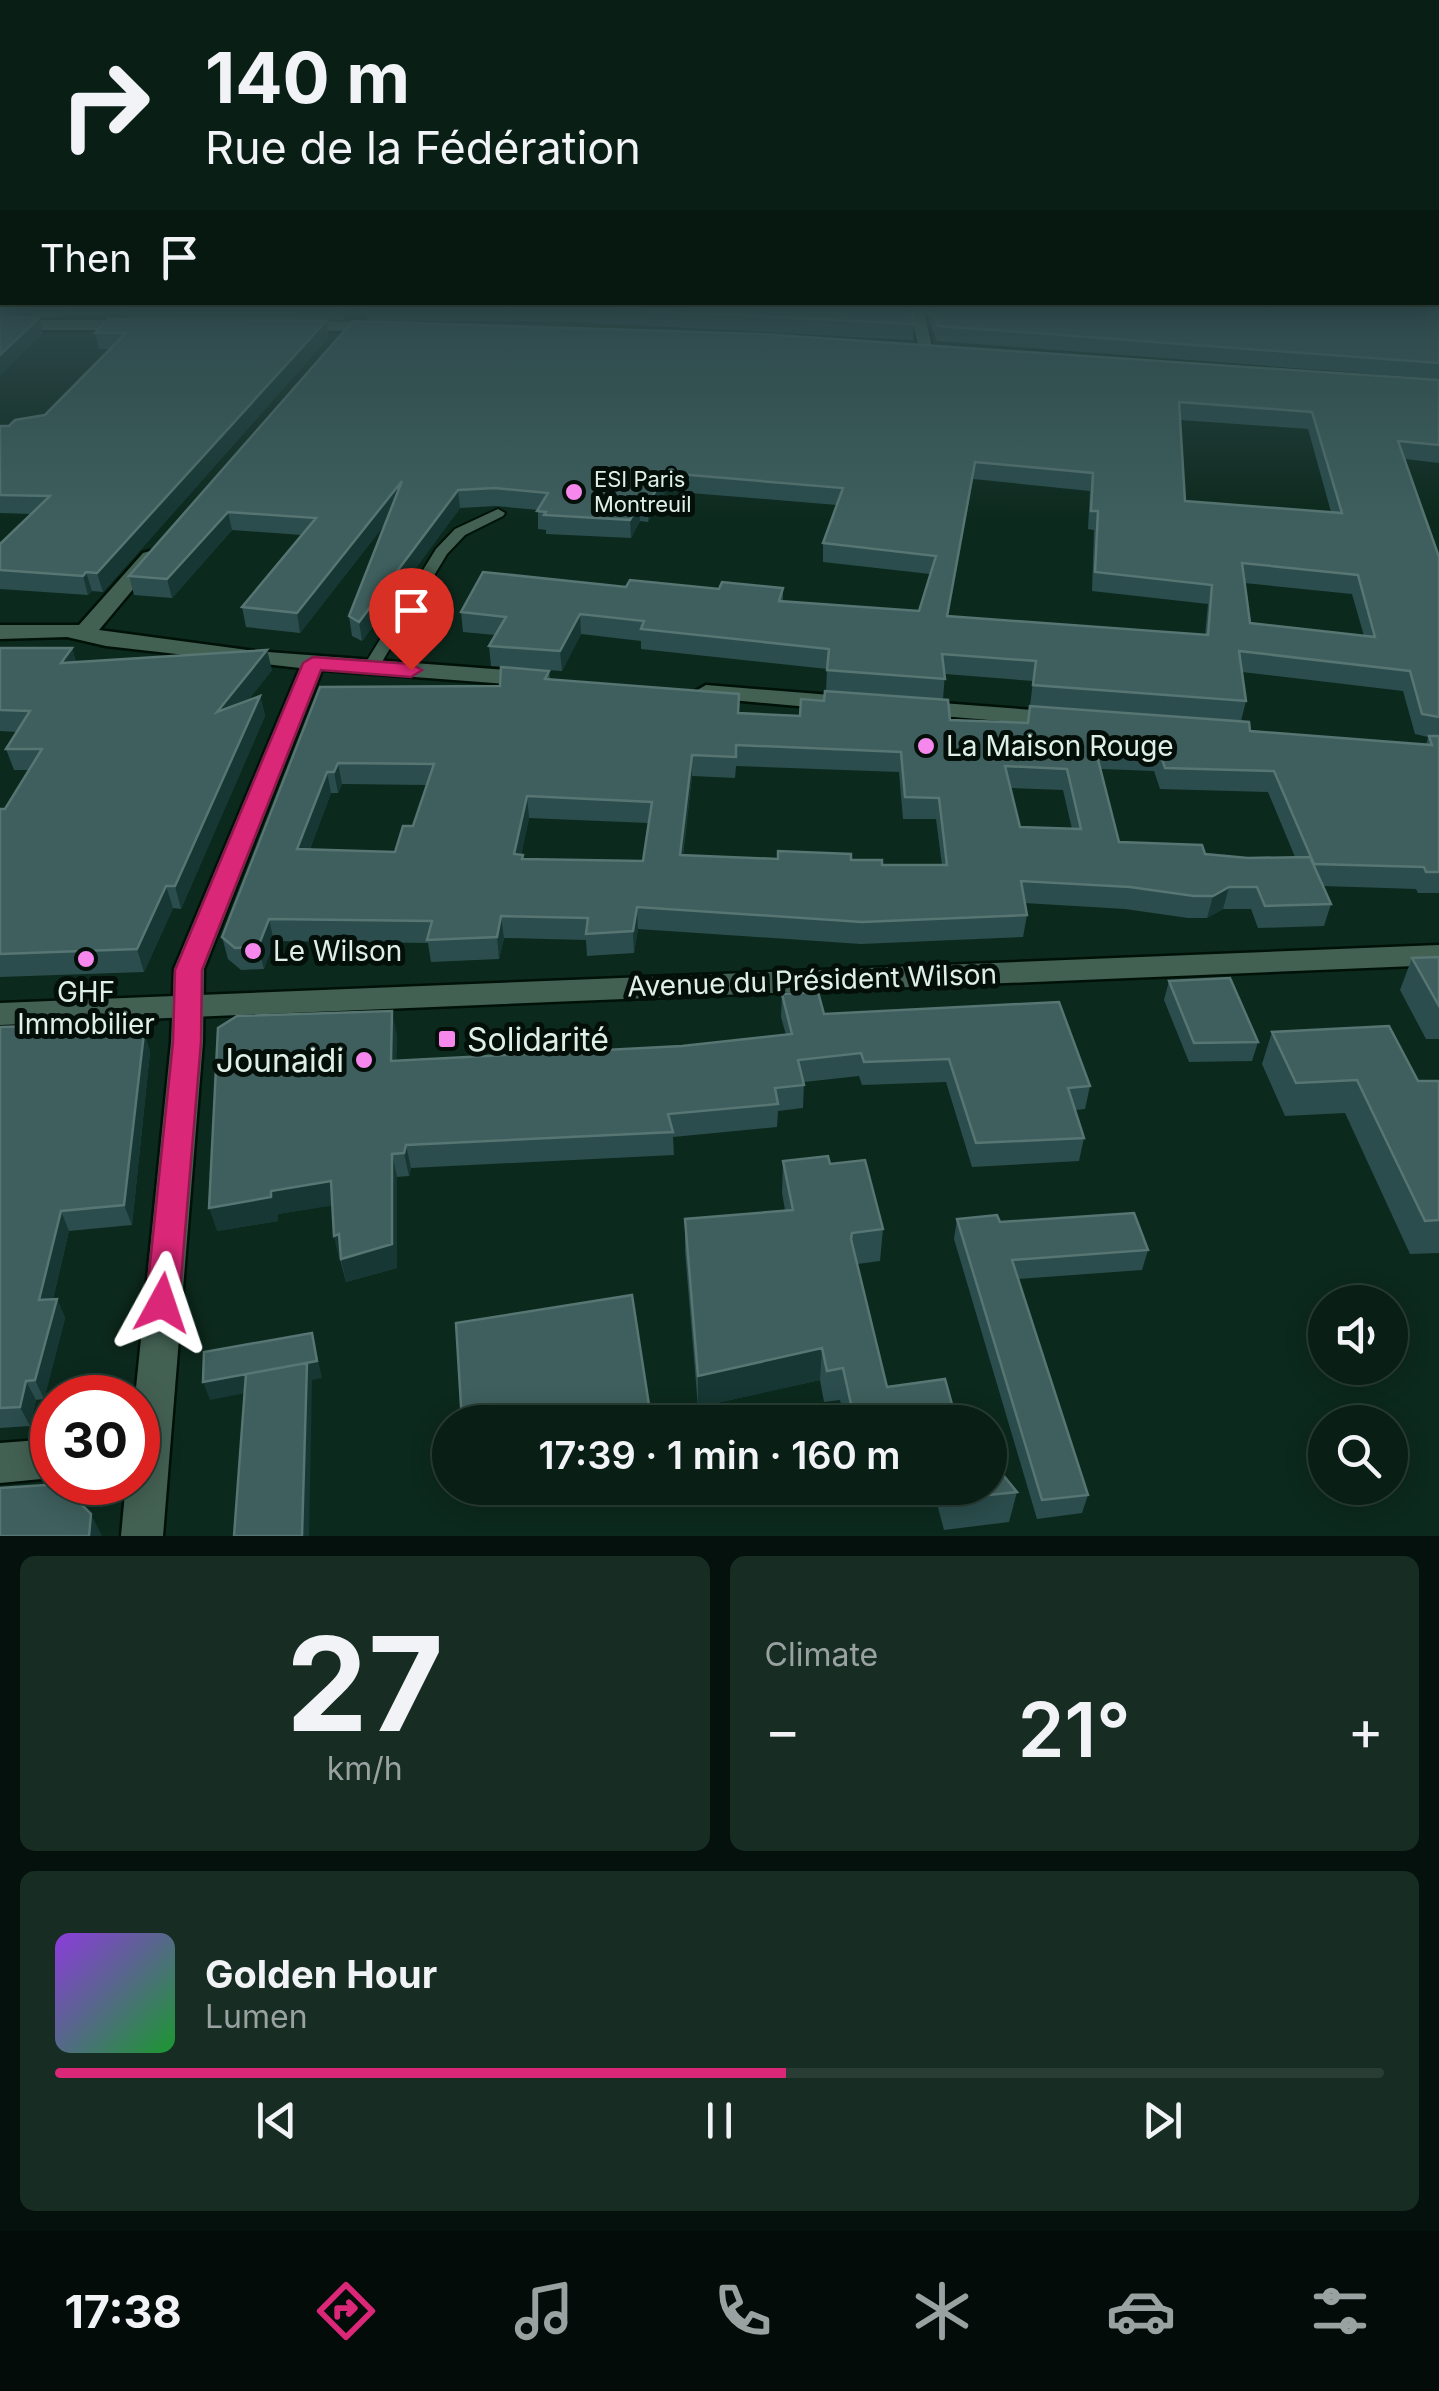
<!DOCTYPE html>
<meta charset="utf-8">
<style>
:root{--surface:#091f16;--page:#172c23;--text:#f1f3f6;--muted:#99a2a1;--line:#293d35;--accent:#db2777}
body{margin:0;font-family:Inter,sans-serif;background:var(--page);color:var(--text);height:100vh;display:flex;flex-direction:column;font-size:38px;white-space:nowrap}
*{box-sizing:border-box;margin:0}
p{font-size:32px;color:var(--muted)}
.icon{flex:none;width:55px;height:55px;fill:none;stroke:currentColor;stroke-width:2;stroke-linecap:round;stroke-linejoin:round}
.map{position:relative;height:1536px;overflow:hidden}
.drawer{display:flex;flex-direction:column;gap:20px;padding:20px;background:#05110c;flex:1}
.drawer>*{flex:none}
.banner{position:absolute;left:0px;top:0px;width:1440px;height:305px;box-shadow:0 5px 25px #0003,0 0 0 2px var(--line);background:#091f16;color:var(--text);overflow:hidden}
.fabs{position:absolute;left:1308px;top:1285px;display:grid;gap:20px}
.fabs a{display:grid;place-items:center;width:100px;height:100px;border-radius:50%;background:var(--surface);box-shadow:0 5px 25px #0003,0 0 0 2px var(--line);font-size:50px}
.speed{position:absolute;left:30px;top:1375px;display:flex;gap:20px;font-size:50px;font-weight:700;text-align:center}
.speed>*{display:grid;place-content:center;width:130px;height:130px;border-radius:50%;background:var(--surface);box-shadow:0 5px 25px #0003,0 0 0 2px var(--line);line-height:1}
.speed .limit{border:15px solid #d22;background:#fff;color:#111}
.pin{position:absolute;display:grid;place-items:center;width:85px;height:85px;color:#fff;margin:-102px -42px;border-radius:50% 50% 50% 0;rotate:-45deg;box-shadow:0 0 10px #0007}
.pin .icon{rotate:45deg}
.me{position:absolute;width:110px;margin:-55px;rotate:5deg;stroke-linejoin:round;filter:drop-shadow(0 0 8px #0008)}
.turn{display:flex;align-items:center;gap:35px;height:210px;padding:0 40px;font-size:45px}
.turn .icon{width:130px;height:130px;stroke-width:2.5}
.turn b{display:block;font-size:70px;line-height:85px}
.then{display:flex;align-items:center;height:95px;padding:0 40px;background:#0003;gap:20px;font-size:38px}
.big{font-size:75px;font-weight:600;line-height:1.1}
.drawer .card{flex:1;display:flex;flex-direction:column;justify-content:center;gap:15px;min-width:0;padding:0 35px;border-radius:15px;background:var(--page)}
.drawer .dial{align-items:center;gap:0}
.dial b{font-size:130px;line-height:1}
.song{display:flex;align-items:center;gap:30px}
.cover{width:120px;height:120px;border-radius:15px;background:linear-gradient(135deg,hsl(270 70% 55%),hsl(130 70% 35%))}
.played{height:10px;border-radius:5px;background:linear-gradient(90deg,var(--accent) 55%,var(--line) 55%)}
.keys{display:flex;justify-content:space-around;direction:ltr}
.heat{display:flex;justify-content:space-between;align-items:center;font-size:55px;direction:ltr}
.drawer .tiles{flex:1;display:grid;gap:20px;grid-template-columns:1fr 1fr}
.card:last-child{grid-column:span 2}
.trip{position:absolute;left:432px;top:1405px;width:575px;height:100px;border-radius:50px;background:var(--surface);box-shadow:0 5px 25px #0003,0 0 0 2px var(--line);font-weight:600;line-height:100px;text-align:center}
.tabs{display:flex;height:160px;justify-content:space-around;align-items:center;background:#040c09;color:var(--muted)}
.tabs .icon{width:70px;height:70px}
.tabs .active{color:var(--accent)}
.tabs b{font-size:45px;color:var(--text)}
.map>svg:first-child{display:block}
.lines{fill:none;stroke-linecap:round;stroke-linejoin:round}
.lane-casing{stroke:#001108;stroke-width:4}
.street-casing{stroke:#001108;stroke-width:5}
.secondary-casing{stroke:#001108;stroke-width:5}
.lane{fill:#436153;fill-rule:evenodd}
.street{fill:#436153;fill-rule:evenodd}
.secondary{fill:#436153;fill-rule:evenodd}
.wall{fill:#2b4d4d;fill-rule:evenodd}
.shaded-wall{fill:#163733}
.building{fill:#3e5f5d;stroke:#577572;stroke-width:2.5;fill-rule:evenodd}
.route{fill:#db2777;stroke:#8e194d;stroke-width:2.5}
.poi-dot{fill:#f688ed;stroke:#040f0a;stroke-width:4}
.labels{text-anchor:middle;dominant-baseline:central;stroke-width:10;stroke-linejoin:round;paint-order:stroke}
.far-poi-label{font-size:22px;fill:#deefe6;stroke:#040f0a;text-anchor:start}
.poi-label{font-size:28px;fill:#deefe6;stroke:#040f0a;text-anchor:start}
.street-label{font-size:28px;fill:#deefe6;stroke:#040f0a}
.near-poi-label{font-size:32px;fill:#deefe6;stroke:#040f0a;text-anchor:start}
</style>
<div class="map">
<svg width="1439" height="1536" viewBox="0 0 1439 1536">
<rect width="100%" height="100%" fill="#0c291d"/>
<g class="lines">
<defs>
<path id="lane" d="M 498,509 L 505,513 L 503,516 L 465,535 L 447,554 L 377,670 L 365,670 L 363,667 L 436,549 L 455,529 Z"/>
<path id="street" d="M 909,306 L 923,306 L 933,352 L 919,349 Z
M 0,320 L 136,320 L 144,325 L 136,330 L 0,330 Z
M 381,322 L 386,324 L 386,330 L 296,331 L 288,326 L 296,321 Z
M 150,551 L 160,557 L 99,630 L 255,651 L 532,672 L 544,679 L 532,686 L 322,670 L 204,969 L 203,1042 L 163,1536 L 121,1536 L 126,1482 L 138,1482 L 135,1398 L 171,1042 L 174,969 L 300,668 L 106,646 L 67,637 L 0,639 L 0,625 L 79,625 L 143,553 Z
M 706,685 L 831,695 L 843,702 L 831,709 L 698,697 L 694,692 Z
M 915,701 L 1060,712 L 1072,719 L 1060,726 L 907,713 L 903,708 Z
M 52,1439 L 52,1478 L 0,1483 L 0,1443 Z"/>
<path id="secondary" d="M 1439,945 L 1439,965 L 0,1025 L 0,1003 Z"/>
</defs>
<!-- lane casing -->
<use href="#lane" class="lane-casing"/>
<!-- street casing -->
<use href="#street" class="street-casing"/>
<!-- secondary casing -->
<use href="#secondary" class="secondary-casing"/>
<!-- lane -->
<use href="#lane" class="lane"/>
<!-- street -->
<use href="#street" class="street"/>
<!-- secondary -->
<use href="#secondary" class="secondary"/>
</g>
<!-- wall -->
<path class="wall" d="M 0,306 L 72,306 L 61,317 L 0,317 Z
M 124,306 L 353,306 L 344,320 L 127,318 Z
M 365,306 L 911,306 L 914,324 L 913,340 L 574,322 L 367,320 Z
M 924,306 L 1439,306 L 1439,379 L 937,341 Z
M 353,321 L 1439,380 L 1439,463 L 1405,459 L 1439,557 L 1439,893 L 1418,893 L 1416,889 L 1323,886 L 1331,904 L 1324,926 L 1258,928 L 1251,909 L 1223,909 L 1207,918 L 1188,918 L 1125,909 L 1024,903 L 1027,915 L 1023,937 L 861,944 L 638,929 L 634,953 L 587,956 L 586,940 L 504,938 L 499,959 L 431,962 L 428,943 L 274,941 L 264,969 L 241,970 L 228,959 L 222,937 L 320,687 L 500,686 L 549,671 L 550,679 L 739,713 L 1250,731 L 1426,745 L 1428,737 L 1415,734 L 1403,691 L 1242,672 L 1246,701 L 1241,721 L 1030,706 L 1033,681 L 945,674 L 943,699 L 826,691 L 827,669 L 641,649 L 641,641 L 581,634 L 562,671 L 491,666 L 489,646 L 495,635 L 463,632 L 461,612 L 626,587 L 719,589 L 783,588 L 783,602 L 919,611 L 930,574 L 823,562 L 823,543 L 837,505 L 666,491 L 648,522 L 640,521 L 631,538 L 546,534 L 546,530 L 538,529 L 538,510 L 496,506 L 460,508 L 362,641 L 352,636 L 349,616 L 385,524 L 300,633 L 246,627 L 242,607 L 302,535 L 232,530 L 172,598 L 134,595 L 129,576 ZM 1180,420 L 1308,429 L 1331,512 L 1185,501 ZM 973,479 L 1090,491 L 1088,529 L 1094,530 L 1092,591 L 1208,604 L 1205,635 L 948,616 ZM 1244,583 L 1352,594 L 1364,636 L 1250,623 ZM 736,766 L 899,772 L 903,819 L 936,819 L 942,865 L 882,865 L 851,860 L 683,856 L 692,776 L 735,778 ZM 1101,769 L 1154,771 L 1160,789 L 1268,792 L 1295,857 L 1248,858 L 1205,854 L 1119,842 ZM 342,784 L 427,785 L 413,826 L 395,852 L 310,849 L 331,793 L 338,793 ZM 1011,788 L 1063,790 L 1072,829 L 1020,827 ZM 529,818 L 648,823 L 643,861 L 523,859 L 523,855 L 521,855 Z
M 95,333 L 329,337 L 103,592 L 92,591 L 88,595 L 0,589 L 0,544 L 31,514 L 0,513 L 0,426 L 9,426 L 45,415 L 110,349 L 99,349 Z
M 0,648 L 72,648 L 76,662 L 272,670 L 248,700 L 260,696 L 265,716 L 181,909 L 173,908 L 144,972 L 0,977 L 0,809 L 5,809 L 29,770 L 14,770 L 6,749 L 17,732 L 0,731 Z
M 1439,957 L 1439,1039 L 1426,1039 L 1400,990 L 1412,958 Z
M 1169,981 L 1258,1042 L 1252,1061 L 1189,1062 L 1164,1000 Z
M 782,994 L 824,1014 L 1090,1086 L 1085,1109 L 1075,1110 L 1084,1138 L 1079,1161 L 972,1167 L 946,1082 L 862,1085 L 859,1076 L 804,1082 L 803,1108 L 778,1111 L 777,1127 L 673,1137 L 674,1155 L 411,1168 L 409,1176 L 397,1177 L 397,1268 L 346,1282 L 334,1236 L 332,1205 L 278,1214 L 278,1221 L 217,1231 L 397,1034 L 396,1060 L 682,1046 L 786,1035 L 781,1017 Z
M 0,1027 L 144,1033 L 150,1052 L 132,1225 L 69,1231 L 53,1299 L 57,1299 L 65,1318 L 44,1399 L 36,1400 L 30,1426 L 0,1428 Z
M 1272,1032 L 1418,1081 L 1439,1081 L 1439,1253 L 1410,1254 L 1345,1113 L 1285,1116 L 1262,1064 Z
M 783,1161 L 830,1164 L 883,1229 L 880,1261 L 857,1264 L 887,1387 L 956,1419 L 960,1422 L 845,1422 L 840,1400 L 824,1402 L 820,1380 L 698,1407 L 685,1251 L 685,1219 L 785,1210 L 782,1193 Z
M 957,1219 L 1000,1222 L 1148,1250 L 1142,1270 L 1018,1279 L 1088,1495 L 1082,1513 L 1037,1519 L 954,1239 Z
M 632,1295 L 651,1422 L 462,1422 Z
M 906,1488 L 990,1488 L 1017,1492 L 1009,1522 L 944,1530 L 935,1496 L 909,1501 Z"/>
<!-- shaded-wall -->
<path class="shaded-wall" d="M 58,306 L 72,306 L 61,317 Z
M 342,306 L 353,306 L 344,320 Z
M 39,318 L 43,334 L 0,376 L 0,355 Z
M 326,321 L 329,337 L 103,592 L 97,573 Z
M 975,462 L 973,479 L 945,636 L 947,616 Z
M 666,473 L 666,491 L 648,522 L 648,504 Z
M 402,481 L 405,499 L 300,633 L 297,613 Z
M 458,490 L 460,508 L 362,641 L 359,622 Z
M 639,503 L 640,521 L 631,538 L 630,520 Z
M 228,512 L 232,530 L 172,598 L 167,579 Z
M 86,572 L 92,591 L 88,595 L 83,576 Z
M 580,614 L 581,634 L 562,671 L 560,651 Z
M 72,648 L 78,668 L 61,663 Z
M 267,650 L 272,670 L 222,734 L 217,712 Z
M 260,696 L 265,716 L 181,909 L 175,886 Z
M 692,755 L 692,776 L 680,877 L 680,855 Z
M 338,763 L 342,784 L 338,793 L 334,772 Z
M 327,772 L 331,793 L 302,870 L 297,849 Z
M 527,796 L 529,818 L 517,876 L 514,854 Z
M 166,886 L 173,908 L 144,972 L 137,949 Z
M 1229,887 L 1223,909 L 1207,918 L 1213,896 Z
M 637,907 L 638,929 L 634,953 L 633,931 Z
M 501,916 L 504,938 L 499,959 L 497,937 Z
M 269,919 L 274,941 L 264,969 L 258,947 Z
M 392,1011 L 397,1034 L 396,1084 L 391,1061 Z
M 144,1033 L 150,1052 L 132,1225 L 124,1205 Z
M 406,1145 L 411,1168 L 409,1176 L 404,1153 Z
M 392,1154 L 397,1177 L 397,1268 L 346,1282 L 341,1259 L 343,1258 L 339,1259 L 334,1236 Z
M 331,1181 L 336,1205 L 278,1214 L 278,1221 L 217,1231 L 209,1208 L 271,1191 Z
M 61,1211 L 69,1231 L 48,1319 L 39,1300 Z
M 57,1299 L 65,1318 L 44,1399 L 35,1380 Z
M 312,1333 L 322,1378 L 312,1380 L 309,1536 L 302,1536 L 307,1381 L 210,1400 L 203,1382 Z
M 822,1348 L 820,1380 L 698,1407 L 698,1376 Z
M 26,1381 L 36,1400 L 30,1426 L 20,1407 Z
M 91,1514 L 102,1536 L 89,1536 Z"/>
<!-- building -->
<path class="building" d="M 442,306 L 911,306 L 914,324 L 573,307 Z
M 931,306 L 1439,306 L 1439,363 L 938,326 Z
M 0,318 L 39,318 L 0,355 Z
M 108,319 L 326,321 L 97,573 L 86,572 L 83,576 L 0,570 L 0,544 L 50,496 L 0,495 L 0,426 L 9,426 L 15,420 L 45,415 L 126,333 L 95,333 Z
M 353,321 L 761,334 L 1439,380 L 1439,445 L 1398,441 L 1439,557 L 1439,717 L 1422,714 L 1410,671 L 1239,651 L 1246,701 L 1033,685 L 1036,661 L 942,654 L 945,679 L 827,670 L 829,649 L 641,629 L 644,621 L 580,614 L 560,651 L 489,646 L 506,617 L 461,612 L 483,572 L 626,587 L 630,580 L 719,589 L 722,582 L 783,588 L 779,601 L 919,611 L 936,556 L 823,543 L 843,488 L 666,473 L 648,504 L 639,503 L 630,520 L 544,515 L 546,512 L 537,511 L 548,493 L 495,488 L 458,490 L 359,622 L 349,616 L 402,481 L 297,613 L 242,607 L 316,518 L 228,512 L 167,579 L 129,576 ZM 1179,402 L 1312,412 L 1342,513 L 1185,501 ZM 975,462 L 1093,473 L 1091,511 L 1098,511 L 1095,572 L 1212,585 L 1208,635 L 947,616 ZM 1242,563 L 1358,575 L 1375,637 L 1250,623 Z
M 0,648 L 72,648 L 61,663 L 267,650 L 217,712 L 260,696 L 175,886 L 166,886 L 137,949 L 0,954 L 0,809 L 5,809 L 42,749 L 6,749 L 30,711 L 0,710 Z
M 501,667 L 549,671 L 545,679 L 739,694 L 738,713 L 800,716 L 801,699 L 824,701 L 825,691 L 948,700 L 950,720 L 1028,723 L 1030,706 L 1249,722 L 1250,731 L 1432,745 L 1429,736 L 1439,736 L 1439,872 L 1426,872 L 1424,867 L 1314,864 L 1274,771 L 1165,768 L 1159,750 L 1095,748 L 1119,842 L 1202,845 L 1205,854 L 1248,858 L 1310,857 L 1331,904 L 1265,906 L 1257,887 L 1229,887 L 1213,896 L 1194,896 L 1130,887 L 1021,881 L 1027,915 L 862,922 L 637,907 L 633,931 L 586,934 L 588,918 L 501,916 L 497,937 L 427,940 L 432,921 L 269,919 L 258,947 L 235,948 L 222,937 L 320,687 L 500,686 ZM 736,745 L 901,752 L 905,797 L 939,798 L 947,865 L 882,865 L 882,860 L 851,860 L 851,854 L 778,851 L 778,859 L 680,855 L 692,755 L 736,757 ZM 338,763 L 434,764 L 413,826 L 403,826 L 395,852 L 297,849 L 327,772 L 334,772 ZM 1005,766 L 1067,769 L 1081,829 L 1020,827 ZM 527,796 L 652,802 L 643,861 L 522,859 L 523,855 L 514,854 Z
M 1439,957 L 1439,1006 L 1412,958 Z
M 1230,978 L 1258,1042 L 1194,1043 L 1169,981 Z
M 818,992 L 824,1014 L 1059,1002 L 1090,1086 L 1068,1088 L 1084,1138 L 976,1143 L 949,1059 L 864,1062 L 861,1053 L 798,1060 L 804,1085 L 775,1088 L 778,1104 L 668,1114 L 673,1132 L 406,1145 L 404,1153 L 392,1154 L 392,1244 L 341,1259 L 339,1234 L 334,1236 L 331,1181 L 271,1191 L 271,1197 L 209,1208 L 218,1028 L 237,1016 L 392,1011 L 391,1061 L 682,1046 L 792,1034 L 782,994 Z
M 130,1023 L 144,1033 L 124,1205 L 61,1211 L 39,1300 L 57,1299 L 35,1380 L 26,1381 L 20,1407 L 0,1408 L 0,1027 Z
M 1389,1026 L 1418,1081 L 1439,1081 L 1439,1220 L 1425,1221 L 1357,1080 L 1296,1083 L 1272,1032 Z
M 828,1156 L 830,1164 L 865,1160 L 883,1229 L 852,1233 L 851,1239 L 887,1387 L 945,1379 L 956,1419 L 960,1422 L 855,1422 L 843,1368 L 827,1371 L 822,1348 L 698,1376 L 685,1219 L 793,1210 L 783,1161 Z
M 1134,1213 L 1148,1250 L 1012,1260 L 1088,1495 L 1042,1500 L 957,1219 L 997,1215 L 1000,1222 Z
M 632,1295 L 651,1418 L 626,1422 L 462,1422 L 456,1323 Z
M 312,1333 L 317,1361 L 203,1382 L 204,1352 Z
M 307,1363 L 302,1536 L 234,1536 L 246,1374 Z
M 990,1459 L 1017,1492 L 950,1499 L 947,1488 L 990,1488 Z
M 61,1484 L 91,1514 L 89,1536 L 0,1536 L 0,1488 Z"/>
<!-- sky -->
<linearGradient id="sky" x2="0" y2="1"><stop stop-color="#071710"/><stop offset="0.59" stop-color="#2e494c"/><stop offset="1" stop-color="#2e494c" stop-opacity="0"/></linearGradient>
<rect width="1439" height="521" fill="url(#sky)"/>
<!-- route -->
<path class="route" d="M 313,657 L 411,664 L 422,670 L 411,677 L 321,670 L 202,970 L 201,1042 L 179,1303 L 174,1313 L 162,1318 L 151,1313 L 146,1303 L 173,1042 L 175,970 L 303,663 Z"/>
<!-- markers -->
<g class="poi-dot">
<circle cx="574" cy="492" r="10"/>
<circle cx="926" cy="746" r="10"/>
<circle cx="253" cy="951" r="10"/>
<circle cx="86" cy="959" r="10"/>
<rect x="437" y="1029" width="20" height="20" rx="5"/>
<circle cx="364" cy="1060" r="10"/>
</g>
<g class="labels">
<!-- far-poi labels -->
<g class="far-poi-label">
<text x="594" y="479">ESI Paris<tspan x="594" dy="25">Montreuil</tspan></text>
</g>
<!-- poi labels -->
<g class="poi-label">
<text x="946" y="746">La Maison Rouge</text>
<text x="273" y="951">Le Wilson</text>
<text x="86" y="992" text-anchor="middle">GHF<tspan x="86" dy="32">Immobilier</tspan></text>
</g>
<!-- street labels -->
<g class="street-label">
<text transform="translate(812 980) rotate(-2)">Avenue du Président Wilson</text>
</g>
<!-- near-poi labels -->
<g class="near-poi-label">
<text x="467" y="1039">Solidarité</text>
<text x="344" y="1060" text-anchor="end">Jounaidi</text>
</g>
</g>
</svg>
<div class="fabs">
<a><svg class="icon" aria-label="sound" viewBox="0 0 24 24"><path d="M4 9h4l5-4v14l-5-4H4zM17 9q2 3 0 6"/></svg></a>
<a><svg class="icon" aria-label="search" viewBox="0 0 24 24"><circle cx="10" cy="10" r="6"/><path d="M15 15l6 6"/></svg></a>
</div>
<div class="speed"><div class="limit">30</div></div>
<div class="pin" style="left:411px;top:670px;background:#d93025"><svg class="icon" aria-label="arrive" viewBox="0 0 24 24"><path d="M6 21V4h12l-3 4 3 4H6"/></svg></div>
<svg class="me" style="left:162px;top:1303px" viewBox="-20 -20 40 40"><path d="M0-17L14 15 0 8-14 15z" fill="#db2777" stroke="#fff" stroke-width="4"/></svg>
<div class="trip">17:39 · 1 min · 160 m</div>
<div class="banner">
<div class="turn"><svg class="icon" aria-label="right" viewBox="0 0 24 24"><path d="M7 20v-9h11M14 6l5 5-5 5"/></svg><div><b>140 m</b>Rue de la Fédération</div></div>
<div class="then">Then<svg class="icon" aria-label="arrive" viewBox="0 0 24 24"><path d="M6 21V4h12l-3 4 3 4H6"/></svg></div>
</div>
</div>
<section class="drawer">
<div class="tiles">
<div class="card dial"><b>27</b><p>km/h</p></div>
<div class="card"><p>Climate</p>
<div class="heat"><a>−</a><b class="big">21°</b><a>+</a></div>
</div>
<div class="card">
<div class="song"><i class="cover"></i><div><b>Golden Hour</b><p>Lumen</p></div></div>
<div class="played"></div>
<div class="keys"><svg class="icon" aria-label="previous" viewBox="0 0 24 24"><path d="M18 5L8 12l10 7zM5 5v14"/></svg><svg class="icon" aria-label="pause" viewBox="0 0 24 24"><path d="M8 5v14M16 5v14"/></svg><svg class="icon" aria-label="next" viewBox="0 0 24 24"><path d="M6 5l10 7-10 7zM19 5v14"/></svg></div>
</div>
</div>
</section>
<nav class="tabs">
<b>17:38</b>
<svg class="icon active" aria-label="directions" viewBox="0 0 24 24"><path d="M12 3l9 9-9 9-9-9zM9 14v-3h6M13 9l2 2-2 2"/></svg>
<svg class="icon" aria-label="music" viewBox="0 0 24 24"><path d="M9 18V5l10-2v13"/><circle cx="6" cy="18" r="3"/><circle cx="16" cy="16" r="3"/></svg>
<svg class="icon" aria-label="phone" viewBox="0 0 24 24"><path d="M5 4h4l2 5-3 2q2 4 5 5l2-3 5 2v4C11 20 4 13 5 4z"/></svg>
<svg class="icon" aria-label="climate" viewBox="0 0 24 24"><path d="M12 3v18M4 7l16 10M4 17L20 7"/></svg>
<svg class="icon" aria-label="car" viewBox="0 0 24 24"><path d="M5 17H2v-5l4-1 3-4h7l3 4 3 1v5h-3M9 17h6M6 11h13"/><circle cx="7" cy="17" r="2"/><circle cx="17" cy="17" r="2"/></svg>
<svg class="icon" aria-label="filters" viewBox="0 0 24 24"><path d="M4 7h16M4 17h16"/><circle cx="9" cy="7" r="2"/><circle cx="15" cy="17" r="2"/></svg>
</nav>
